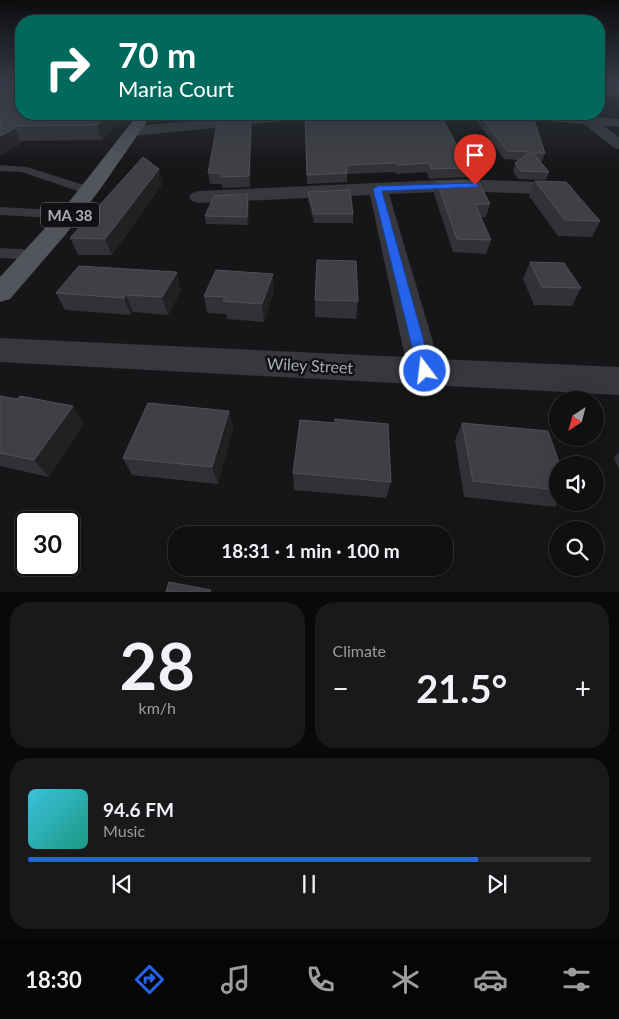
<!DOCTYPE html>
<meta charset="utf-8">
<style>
:root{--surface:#101012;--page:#19191b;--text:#f1f3f6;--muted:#9c9d9f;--line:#303032;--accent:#2563eb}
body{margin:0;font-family:Lato,sans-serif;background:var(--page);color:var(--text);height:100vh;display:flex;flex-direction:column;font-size:19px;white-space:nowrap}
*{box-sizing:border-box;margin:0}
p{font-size:16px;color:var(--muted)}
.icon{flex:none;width:28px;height:28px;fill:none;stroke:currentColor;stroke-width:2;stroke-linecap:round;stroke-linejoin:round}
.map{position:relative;height:592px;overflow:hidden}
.side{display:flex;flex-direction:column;gap:10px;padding:10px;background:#09090a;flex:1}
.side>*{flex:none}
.hud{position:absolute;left:15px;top:15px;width:590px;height:105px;border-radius:20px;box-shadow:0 5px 20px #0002,0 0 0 1px var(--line);background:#00695c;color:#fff;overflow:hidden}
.needle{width:32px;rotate:216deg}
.buttons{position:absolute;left:549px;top:391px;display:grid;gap:10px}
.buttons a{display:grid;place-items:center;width:55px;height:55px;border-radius:50%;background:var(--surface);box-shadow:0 5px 20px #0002,0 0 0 1px var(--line);font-size:25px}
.speed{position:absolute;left:15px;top:511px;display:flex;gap:10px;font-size:25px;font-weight:700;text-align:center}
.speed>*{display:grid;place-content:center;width:65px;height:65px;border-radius:50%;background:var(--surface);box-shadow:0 5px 20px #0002,0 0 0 1px var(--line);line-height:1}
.speed .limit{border:2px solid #111;border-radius:8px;background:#fff;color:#111}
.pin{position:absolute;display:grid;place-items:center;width:42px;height:42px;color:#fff;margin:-51px -21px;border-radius:50% 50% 50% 0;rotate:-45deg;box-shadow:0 0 5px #0007}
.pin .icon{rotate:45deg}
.me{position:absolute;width:55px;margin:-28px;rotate:345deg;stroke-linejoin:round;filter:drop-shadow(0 0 4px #0008)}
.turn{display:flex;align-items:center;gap:18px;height:105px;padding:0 20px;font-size:22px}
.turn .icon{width:65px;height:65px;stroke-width:2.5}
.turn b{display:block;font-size:35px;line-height:42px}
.big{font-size:38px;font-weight:700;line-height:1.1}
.side .tile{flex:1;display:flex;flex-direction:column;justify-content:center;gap:8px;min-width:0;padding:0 18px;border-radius:20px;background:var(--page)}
.side .dial{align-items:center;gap:0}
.dial b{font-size:65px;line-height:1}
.song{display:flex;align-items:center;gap:15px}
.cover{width:60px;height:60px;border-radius:8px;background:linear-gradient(135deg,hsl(190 70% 55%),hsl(170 70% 35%))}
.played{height:5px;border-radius:2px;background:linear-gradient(90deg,var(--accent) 80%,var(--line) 80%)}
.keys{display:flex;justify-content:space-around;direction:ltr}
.heat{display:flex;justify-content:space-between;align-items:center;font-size:28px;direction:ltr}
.side .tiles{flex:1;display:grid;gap:10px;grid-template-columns:1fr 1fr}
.tile:last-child{grid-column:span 2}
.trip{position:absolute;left:168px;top:526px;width:285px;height:50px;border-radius:20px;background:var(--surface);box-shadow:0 5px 20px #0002,0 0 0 1px var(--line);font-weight:700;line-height:50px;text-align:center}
.tabs{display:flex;height:80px;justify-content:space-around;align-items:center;background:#060607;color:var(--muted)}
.tabs .icon{width:35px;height:35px}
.tabs .selected{color:var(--accent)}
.tabs b{font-size:22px;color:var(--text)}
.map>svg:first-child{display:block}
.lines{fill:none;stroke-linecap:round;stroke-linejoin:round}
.service{fill:#37383d;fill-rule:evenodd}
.minor{fill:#37383d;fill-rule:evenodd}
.tertiary{fill:#37383d;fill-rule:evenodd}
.primary{fill:#53555c;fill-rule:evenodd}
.wall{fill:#323236}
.shaded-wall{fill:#212124}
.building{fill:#3f3f44;stroke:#4f5156}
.route{fill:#2563eb;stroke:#184099}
.labels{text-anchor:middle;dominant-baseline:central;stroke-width:5;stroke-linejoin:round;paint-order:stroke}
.shield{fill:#111113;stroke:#7b7e86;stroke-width:1}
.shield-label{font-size:15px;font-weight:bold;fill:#a8adb8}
.street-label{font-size:16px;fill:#a8adb8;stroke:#111113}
</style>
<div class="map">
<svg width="619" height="592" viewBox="0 0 619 592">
<rect width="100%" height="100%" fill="#161618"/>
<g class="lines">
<!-- service -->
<path class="service" d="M 0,165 L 27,167 L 93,188 L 95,191 L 89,195 L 22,172 L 0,171 Z
M 0,207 L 71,211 L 78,215 L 71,219 L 0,215 Z
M 0,248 L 36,250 L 41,252 L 44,255 L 41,258 L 36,260 L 0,258 Z"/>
<!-- minor -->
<path class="minor" d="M 571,114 L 587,114 L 619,137 L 619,149 L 613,147 Z
M 462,179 L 563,183 L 570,185 L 573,189 L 570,193 L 563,195 L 462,191 L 389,194 L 438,359 L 619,367 L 619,395 L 0,362 L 0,338 L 405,357 L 370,195 L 199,203 L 192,201 L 189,197 L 192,193 L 199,191 Z"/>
<!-- tertiary -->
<path class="tertiary" d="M 273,114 L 322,114 L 315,118 L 133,136 L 128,134 L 125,131 L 128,128 L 133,126 Z
M 504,114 L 558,114 L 619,119 L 619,127 L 511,118 Z"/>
<!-- primary -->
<path class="primary" d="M 138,114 L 152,114 L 101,188 L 66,234 L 10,299 L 0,302 L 0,277 L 69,202 Z"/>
</g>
<!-- wall -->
<path class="wall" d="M 0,82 L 21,82 L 21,114 L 137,114 L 127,125 L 115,126 L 102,140 L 20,141 L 21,144 L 0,155 Z
M 599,82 L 619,82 L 619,97 L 599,96 Z
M 305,114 L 469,168 L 467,177 L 429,179 L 427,172 L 397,174 L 395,172 L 347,174 L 347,182 L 307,184 Z
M 472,114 L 526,114 L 545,153 L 542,161 L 540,161 L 549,172 L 546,180 L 518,179 L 513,172 L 515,163 L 519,160 L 504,159 Z
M 251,117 L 252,126 L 250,187 L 222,188 L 222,184 L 210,184 L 208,173 Z
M 535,181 L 600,221 L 592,237 L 558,236 L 529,196 Z
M 437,182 L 490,204 L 486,217 L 481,217 L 491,240 L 486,254 L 453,252 L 434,194 Z
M 163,183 L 112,255 L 78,255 L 70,238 Z
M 308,192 L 353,214 L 353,223 L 314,223 L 308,200 Z
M 248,194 L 249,203 L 248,225 L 206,224 L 205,216 Z
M 530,262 L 581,288 L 572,306 L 534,305 L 523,279 Z
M 181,290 L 168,315 L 133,312 L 131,315 L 65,310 L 56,293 Z
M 274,291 L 264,322 L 227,319 L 226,314 L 207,313 L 204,296 Z
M 315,300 L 358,301 L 356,319 L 315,317 Z
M 0,396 L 84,423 L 49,477 L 0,466 Z
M 229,411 L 233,428 L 218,484 L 132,475 L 123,458 Z
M 462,423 L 558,465 L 558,502 L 555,507 L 464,497 L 455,440 Z
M 619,452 L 619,469 L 614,458 Z
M 293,473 L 391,482 L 386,498 L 294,490 Z"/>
<!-- shaded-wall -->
<path class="shaded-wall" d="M 109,114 L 137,114 L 127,125 L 115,126 L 102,140 L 97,125 Z
M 146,114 L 213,114 L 210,118 L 148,123 Z
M 222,114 L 253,114 L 222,116 Z
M 251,117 L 252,126 L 250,187 L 249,176 Z
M 15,128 L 21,144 L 0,155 L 0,136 Z
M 159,169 L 163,183 L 112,255 L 105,239 Z
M 248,194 L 249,203 L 248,225 L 247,217 Z
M 177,272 L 181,290 L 168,315 L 162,297 Z
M 273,274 L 274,291 L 264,322 L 262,304 Z
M 126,295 L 133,312 L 131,315 L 124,298 Z
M 73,406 L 84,423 L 49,477 L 34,460 Z
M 229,411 L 233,428 L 218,484 L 212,467 Z"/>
<!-- building -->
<path class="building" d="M 5,82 L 21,82 L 21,114 L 109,114 L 97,125 L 13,126 L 15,128 L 0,136 L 0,92 L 17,93 L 17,83 Z
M 599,82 L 619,82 L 619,91 L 599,91 Z
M 305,114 L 440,114 L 469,168 L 431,169 L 429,163 L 398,165 L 396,163 L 346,165 L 347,173 L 307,175 Z
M 479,114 L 532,114 L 545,153 L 533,153 L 549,172 L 521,171 L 515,163 L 530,152 L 507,151 Z
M 251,117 L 249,176 L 221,177 L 223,173 L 208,173 L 218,120 Z
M 143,157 L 159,169 L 105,239 L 70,238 Z
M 478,181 L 490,204 L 475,204 L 491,240 L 457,239 L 437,182 Z
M 535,181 L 566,182 L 600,221 L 565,220 Z
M 350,190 L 353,214 L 314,214 L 308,192 Z
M 248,194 L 247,217 L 205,216 L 214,196 Z
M 317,260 L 356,261 L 358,301 L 315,300 Z
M 530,262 L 564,263 L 581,288 L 542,287 Z
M 79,266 L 177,272 L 162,297 L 126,295 L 124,298 L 56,293 Z
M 216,270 L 273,274 L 262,304 L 223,301 L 225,297 L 204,296 Z
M 0,396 L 17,399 L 20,396 L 73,406 L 34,460 L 0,453 Z
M 148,403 L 229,411 L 212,467 L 123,458 Z
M 335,419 L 388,424 L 391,482 L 293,473 L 300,420 L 335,423 Z
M 462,423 L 548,431 L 560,465 L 558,465 L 558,490 L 473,481 Z
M 169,582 L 211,590 L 210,592 L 166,592 Z"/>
<!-- sky -->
<linearGradient id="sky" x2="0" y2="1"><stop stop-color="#0c0c0d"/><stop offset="0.5" stop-color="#363c48"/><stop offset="1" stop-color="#363c48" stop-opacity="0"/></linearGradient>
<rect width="619" height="165" fill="url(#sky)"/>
<!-- route -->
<path class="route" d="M 475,183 L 478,184 L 478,187 L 382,191 L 432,371 L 430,374 L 425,376 L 420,374 L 418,371 L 373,189 L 378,186 Z"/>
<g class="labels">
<!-- shield labels -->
<rect class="shield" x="41" y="202.5" width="58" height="25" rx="4"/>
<g class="shield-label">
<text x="70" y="215">MA 38</text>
</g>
<!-- street labels -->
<g class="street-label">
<text transform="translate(310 365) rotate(3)">Wiley Street</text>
</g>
</g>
</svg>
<div class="buttons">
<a><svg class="needle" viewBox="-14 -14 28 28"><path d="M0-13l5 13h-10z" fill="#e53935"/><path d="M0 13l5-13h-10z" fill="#9c9d9f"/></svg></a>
<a><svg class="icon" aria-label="sound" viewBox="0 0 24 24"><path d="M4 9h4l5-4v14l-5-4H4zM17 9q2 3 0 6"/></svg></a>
<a><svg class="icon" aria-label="search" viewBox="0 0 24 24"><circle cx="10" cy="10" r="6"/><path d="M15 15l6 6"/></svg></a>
</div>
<div class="speed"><div class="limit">30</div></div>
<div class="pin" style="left:475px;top:185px;background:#d93025"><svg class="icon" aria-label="arrive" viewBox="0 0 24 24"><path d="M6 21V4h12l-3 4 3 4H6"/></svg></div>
<svg class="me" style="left:425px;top:371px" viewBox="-20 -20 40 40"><circle r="17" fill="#2563eb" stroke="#fff" stroke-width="3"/><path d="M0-11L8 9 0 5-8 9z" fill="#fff"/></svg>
<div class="trip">18:31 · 1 min · 100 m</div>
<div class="hud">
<div class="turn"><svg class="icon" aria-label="right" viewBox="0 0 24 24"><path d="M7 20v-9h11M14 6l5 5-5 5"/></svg><div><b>70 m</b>Maria Court</div></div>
</div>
</div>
<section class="side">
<div class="tiles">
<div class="tile dial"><b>28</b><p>km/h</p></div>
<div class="tile"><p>Climate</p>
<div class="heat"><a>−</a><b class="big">21.5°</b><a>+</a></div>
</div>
<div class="tile">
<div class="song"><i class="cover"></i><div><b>94.6 FM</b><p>Music</p></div></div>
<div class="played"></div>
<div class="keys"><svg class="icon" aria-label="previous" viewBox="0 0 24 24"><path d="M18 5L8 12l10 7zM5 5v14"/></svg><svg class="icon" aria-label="pause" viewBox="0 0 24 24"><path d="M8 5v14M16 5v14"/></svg><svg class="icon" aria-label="next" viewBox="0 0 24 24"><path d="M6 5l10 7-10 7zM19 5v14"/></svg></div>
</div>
</div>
</section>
<nav class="tabs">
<b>18:30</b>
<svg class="icon selected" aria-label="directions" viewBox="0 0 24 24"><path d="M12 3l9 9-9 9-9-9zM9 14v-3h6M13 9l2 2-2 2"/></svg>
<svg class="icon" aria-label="music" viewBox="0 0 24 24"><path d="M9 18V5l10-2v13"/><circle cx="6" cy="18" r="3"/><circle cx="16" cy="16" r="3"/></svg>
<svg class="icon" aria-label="phone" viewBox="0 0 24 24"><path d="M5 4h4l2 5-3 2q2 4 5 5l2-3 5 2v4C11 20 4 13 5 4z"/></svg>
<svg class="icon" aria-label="climate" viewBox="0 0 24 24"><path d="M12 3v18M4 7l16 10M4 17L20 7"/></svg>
<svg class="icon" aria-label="car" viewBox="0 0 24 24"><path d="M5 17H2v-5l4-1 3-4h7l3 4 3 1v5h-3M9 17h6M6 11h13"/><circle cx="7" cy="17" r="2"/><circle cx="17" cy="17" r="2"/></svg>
<svg class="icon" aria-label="filters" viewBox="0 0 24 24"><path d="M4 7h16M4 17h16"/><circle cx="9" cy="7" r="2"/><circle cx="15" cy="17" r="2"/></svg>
</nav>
